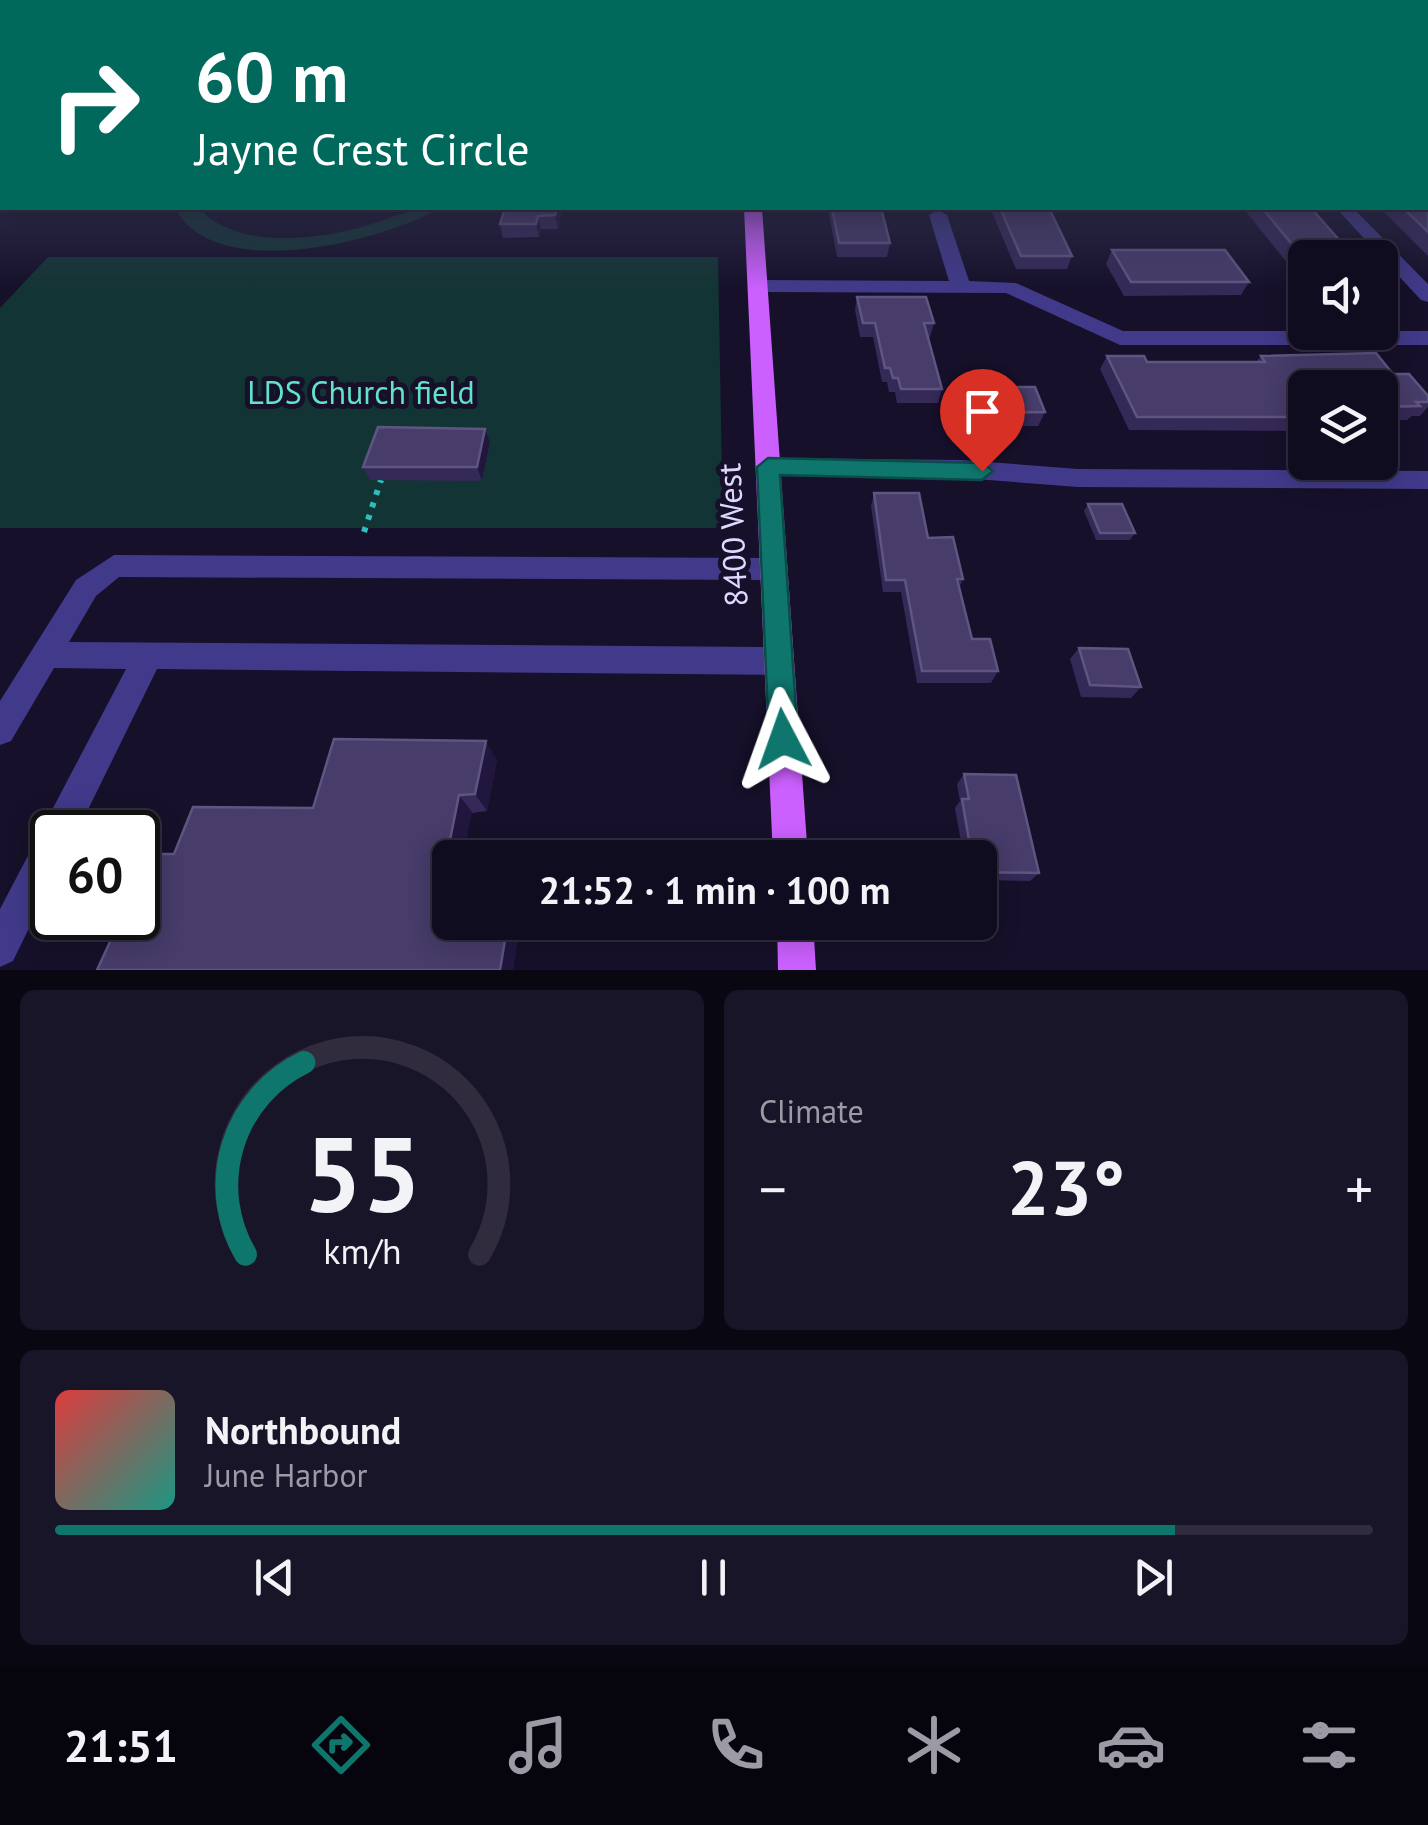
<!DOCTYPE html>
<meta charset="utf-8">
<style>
:root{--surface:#100c20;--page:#191529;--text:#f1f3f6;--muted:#9c9ba5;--line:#302c3e;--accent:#0f766e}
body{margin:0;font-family:"PT Sans",sans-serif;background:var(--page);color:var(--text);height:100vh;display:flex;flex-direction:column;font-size:38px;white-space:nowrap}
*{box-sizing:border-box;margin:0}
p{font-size:32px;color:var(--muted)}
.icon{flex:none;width:55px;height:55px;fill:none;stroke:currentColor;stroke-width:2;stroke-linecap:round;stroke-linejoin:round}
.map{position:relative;height:970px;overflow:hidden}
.side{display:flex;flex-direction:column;gap:20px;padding:20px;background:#090712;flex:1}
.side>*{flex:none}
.hud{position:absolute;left:0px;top:0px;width:1430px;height:210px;box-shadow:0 5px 25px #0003,0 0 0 2px var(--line);background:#00695c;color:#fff;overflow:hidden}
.tools{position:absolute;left:1288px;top:240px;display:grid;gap:20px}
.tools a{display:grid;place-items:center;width:110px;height:110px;border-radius:15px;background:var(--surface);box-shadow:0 5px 25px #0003,0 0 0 2px var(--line);font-size:50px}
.speed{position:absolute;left:30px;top:810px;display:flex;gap:20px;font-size:50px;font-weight:700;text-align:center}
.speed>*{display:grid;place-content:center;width:130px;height:130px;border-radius:50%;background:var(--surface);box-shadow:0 5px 25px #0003,0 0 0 2px var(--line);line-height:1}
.speed .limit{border:5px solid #111;border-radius:15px;background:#fff;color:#111}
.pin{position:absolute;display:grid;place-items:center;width:85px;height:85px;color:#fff;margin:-102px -42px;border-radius:50% 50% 50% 0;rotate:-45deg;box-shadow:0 0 10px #0007}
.pin .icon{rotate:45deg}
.me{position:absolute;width:110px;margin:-55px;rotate:356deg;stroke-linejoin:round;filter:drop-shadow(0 0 8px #0008)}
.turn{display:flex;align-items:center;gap:35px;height:210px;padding:0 30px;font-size:45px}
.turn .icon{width:130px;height:130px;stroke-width:2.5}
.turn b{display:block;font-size:70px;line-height:85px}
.big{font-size:75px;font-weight:700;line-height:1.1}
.side .widget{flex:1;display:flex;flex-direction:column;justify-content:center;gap:15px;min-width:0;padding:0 35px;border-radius:15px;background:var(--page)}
.side .dial{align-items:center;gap:0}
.dial svg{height:260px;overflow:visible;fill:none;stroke:var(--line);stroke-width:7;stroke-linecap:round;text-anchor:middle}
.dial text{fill:var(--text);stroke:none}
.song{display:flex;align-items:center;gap:30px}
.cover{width:120px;height:120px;border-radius:15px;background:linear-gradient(135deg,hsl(0 70% 55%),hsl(170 70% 35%))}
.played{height:10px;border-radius:5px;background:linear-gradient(90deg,var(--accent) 85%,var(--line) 85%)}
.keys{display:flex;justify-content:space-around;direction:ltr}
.heat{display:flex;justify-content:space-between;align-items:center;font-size:55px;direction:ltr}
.side .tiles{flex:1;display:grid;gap:20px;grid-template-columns:1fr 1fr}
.widget:last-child{grid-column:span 2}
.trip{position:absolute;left:432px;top:840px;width:565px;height:100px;border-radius:15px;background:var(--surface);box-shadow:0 5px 25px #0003,0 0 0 2px var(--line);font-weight:700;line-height:100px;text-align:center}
.menu{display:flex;height:160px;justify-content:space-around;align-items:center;background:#06050d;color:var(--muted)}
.menu .icon{width:70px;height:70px}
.menu .active{color:var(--accent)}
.menu b{font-size:45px;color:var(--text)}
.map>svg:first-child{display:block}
.green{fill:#133434}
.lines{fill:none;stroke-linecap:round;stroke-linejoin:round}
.path{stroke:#2ebebc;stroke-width:6;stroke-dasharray:5 8;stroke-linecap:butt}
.minor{fill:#413a8a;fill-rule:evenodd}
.major{fill:#cb60ff;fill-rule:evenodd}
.wall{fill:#352958}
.shaded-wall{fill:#21173e}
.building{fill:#473c6a;stroke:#5f5581;stroke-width:2.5}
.route{fill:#0f766e;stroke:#0a4d48;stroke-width:2.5}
.labels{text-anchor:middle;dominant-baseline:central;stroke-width:10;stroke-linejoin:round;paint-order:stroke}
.park-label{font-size:32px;fill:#61e3c9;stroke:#16102a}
.street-label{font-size:32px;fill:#dfd9ff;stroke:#16102a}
</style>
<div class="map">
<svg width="1428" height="970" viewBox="0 0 1428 970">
<rect width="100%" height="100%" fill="#16102a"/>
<!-- green -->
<path class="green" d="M 175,208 L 199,208 C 236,250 316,240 365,226 C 392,218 412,207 440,208 C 383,241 215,285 175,208 Z
M 48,257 L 718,257 L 723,528 L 0,528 L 0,308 Z"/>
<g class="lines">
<!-- path -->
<path class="path" d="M 364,532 L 381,480"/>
<!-- minor -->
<path class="minor" d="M 1336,208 L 1353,208 L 1428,284 L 1428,302 L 1421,300 Z
M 938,210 L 947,215 L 969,281 L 1016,283 L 1123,331 L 1428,331 L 1428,345 L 1120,345 L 1006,293 L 758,292 L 748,286 L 758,280 L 949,281 L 929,215 Z
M 768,458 L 962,460 L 1078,469 L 1428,471 L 1428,489 L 1078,487 L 962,478 L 768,476 L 759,474 L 756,467 L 759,460 Z
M 114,555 L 774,558 L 784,561 L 788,569 L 784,577 L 774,580 L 119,577 L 96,596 L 69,642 L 778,647 L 789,651 L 793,661 L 789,671 L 778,675 L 157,669 L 77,832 L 52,832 L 52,881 L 13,961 L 0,967 L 0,909 L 126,669 L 54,668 L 11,741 L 0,745 L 0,701 L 76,580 Z"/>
<!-- major -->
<path class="major" d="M 744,208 L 762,208 L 808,858 L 773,858 Z
M 777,922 L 813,922 L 816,970 L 778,970 Z"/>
</g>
<!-- wall -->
<path class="wall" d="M 1428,185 L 1428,256 L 1380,208 L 1428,208 Z
M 563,208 L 558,229 L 541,229 L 539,237 L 503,238 L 500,224 Z
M 635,208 L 684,208 L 684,212 L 635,212 Z
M 828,208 L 881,208 L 890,243 L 887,257 L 837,257 Z
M 992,208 L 1049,208 L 1072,256 L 1067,269 L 1016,269 L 991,210 Z
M 1243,208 L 1311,208 L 1305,258 L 1305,285 Z
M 1112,250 L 1249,282 L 1241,295 L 1124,296 L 1106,264 Z
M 857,297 L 934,323 L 930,337 L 928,337 L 942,389 L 938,403 L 897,403 L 895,392 L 889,392 L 887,382 L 882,382 L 873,337 L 860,337 L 855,310 Z
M 1107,356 L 1147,362 L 1256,362 L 1261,356 L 1393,374 L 1428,396 L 1428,407 L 1420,416 L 1412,416 L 1407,420 L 1380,420 L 1380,388 L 1305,388 L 1305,431 L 1129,430 L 1100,369 Z
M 983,387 L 1045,412 L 1038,426 L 987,426 L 979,400 Z
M 485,429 L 490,442 L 482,481 L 370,480 L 363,467 Z
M 874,493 L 928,538 L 963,579 L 959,588 L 972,639 L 998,671 L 991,683 L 917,683 L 901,592 L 883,592 L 871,506 Z
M 1088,504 L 1135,533 L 1130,540 L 1096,540 L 1084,511 Z
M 1079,648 L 1141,687 L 1131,698 L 1081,697 L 1070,659 Z
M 497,760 L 487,811 L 174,854 Z
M 964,774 L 1039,873 L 1030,881 L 980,880 L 980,858 L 964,858 L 955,808 L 960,801 L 957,784 Z"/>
<!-- shaded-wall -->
<path class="shaded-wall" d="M 557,208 L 563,208 L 558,229 L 555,215 Z
M 538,216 L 541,229 L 539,237 L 536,224 Z
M 485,429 L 490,442 L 482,481 L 477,467 Z
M 486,741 L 497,760 L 487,811 L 475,794 Z
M 459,795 L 472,812 L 463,858 L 450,858 L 450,888 L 442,880 Z
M 508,922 L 521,922 L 513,970 L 500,970 Z"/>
<!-- building -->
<path class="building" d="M 1428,185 L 1428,232 L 1403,208 L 1428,208 Z
M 505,208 L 557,208 L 555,215 L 538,216 L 536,224 L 500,224 Z
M 832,208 L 881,208 L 890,243 L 839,243 Z
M 1000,208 L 1049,208 L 1072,256 L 1021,256 Z
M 1262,208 L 1311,208 L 1355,258 L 1305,258 L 1305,260 Z
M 1112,250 L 1225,250 L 1249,282 L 1131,282 Z
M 857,297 L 926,297 L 934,323 L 924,323 L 942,389 L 901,389 L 898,378 L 893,378 L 890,368 L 885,368 L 875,323 L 863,323 Z
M 1376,353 L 1393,374 L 1409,374 L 1428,396 L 1428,402 L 1416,402 L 1420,406 L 1380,407 L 1380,388 L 1305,388 L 1305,417 L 1137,417 L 1107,356 L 1144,356 L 1147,362 L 1265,362 L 1261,356 Z
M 983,387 L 1035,387 L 1045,412 L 992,413 Z
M 378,427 L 485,429 L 477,467 L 363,467 Z
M 874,493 L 919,493 L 928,538 L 953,537 L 963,579 L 957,579 L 972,639 L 990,639 L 998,671 L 922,671 L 905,580 L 886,580 Z
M 1088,504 L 1122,504 L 1135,533 L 1100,533 Z
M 1079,648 L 1128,649 L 1141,687 L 1090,685 Z
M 334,739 L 486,741 L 475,794 L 459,795 L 442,880 L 450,880 L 450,922 L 508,922 L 500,970 L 97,970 L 121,918 L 138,918 L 138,880 L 149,854 L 174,854 L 193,807 L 313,808 Z
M 964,774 L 1016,775 L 1039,873 L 980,872 L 980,858 L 972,858 L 962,799 L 969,799 Z"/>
<!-- sky -->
<linearGradient id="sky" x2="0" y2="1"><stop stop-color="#0c0917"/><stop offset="0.53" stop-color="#363755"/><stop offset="1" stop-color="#363755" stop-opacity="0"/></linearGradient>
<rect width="1428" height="290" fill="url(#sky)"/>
<!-- route -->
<path class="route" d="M 768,458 L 982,463 L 993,471 L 982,480 L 780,475 L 798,739 L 793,749 L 783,753 L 773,749 L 769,739 L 757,467 Z"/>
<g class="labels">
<!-- park labels -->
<g class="park-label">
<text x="361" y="392">LDS Church field</text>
</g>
<!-- street labels -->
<g class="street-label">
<text transform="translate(732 535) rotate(-93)">8400 West</text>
</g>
</g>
</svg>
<div class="tools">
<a><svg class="icon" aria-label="sound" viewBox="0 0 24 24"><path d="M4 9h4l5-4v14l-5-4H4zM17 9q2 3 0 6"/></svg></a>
<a><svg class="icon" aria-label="layers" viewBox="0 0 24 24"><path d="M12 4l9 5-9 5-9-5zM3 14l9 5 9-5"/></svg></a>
</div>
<div class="speed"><div class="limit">60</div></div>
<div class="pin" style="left:982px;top:471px;background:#d93025"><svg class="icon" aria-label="arrive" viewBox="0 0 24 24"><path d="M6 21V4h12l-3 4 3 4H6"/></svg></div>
<svg class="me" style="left:783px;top:739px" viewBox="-20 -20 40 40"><path d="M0-17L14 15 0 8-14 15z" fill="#0f766e" stroke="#fff" stroke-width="4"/></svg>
<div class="trip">21:52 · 1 min · 100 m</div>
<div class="hud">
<div class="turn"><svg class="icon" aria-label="right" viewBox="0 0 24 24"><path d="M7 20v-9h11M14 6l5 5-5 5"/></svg><div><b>60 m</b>Jayne Crest Circle</div></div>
</div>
</div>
<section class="side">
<div class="tiles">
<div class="widget dial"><svg viewBox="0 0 100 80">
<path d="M14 69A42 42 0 1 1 86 69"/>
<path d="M14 69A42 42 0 0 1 32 10" stroke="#0f766e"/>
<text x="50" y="56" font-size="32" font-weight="700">55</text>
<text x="50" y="72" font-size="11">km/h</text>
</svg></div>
<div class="widget"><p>Climate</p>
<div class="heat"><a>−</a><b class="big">23°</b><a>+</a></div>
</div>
<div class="widget">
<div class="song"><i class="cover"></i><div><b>Northbound</b><p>June Harbor</p></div></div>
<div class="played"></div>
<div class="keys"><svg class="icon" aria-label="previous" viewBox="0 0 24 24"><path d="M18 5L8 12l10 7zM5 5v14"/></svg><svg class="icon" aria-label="pause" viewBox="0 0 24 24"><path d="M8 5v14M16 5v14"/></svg><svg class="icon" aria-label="next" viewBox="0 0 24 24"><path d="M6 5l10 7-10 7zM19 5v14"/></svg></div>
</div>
</div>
</section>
<nav class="menu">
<b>21:51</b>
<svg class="icon active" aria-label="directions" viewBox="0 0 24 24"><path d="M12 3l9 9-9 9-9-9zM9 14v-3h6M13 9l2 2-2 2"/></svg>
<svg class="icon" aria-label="music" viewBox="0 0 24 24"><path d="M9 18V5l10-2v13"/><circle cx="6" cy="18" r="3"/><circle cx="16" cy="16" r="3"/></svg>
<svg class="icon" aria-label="phone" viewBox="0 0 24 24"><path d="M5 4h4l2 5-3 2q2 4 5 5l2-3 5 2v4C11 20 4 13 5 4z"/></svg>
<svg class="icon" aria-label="climate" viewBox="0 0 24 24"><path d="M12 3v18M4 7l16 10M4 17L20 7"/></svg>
<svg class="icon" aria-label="car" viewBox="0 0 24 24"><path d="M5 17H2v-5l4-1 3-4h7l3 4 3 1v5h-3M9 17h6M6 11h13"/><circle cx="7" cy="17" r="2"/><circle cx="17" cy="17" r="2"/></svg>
<svg class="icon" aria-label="filters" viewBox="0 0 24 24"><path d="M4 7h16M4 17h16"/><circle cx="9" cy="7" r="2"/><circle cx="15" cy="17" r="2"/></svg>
</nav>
